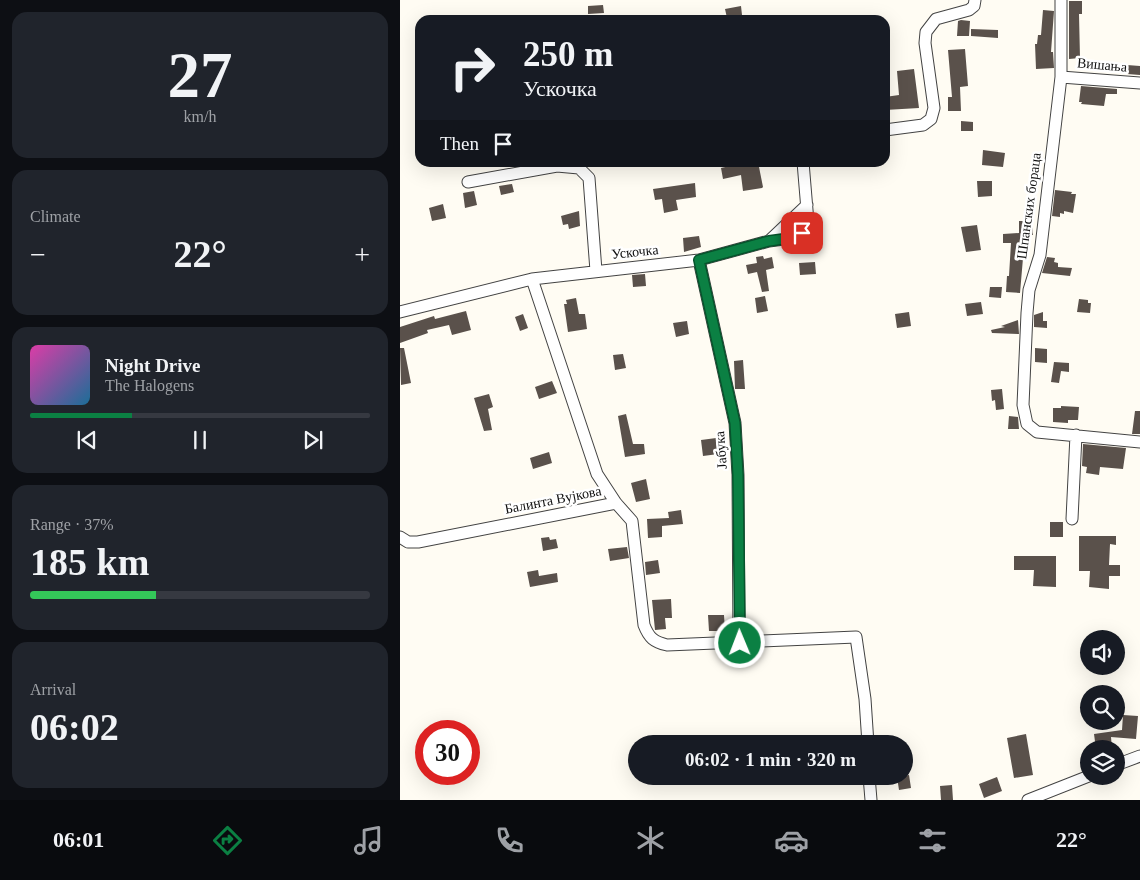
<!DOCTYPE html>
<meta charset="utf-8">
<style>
:root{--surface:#171b24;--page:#20242c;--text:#f1f3f6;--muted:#9ea1a6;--line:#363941;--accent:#0b8043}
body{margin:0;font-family:"Times New Roman",serif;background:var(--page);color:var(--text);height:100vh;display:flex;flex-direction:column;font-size:19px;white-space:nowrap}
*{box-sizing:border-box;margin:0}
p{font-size:16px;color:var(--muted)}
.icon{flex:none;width:28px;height:28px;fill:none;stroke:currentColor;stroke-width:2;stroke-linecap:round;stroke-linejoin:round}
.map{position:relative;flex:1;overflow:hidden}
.sheet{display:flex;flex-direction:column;gap:12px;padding:12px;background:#0d0f14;width:400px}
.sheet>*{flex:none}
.guide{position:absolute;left:15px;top:15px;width:475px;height:152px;border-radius:15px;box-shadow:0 5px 20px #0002;background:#171b24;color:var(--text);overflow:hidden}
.controls{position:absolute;left:680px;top:630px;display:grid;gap:10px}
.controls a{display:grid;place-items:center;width:45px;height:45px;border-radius:50%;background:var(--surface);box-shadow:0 5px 20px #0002;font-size:25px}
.speed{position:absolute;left:15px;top:720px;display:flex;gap:10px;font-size:25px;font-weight:700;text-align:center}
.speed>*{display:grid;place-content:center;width:65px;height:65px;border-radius:50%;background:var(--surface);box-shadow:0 5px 20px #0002;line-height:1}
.speed .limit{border:8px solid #d22;background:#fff;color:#111}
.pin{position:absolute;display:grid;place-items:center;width:42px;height:42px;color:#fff;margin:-21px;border-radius:10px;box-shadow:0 2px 8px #0006}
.me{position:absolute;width:55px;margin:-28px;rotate:359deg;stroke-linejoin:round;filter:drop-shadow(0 0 4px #0008)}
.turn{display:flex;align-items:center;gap:18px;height:105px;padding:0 25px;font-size:22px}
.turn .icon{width:65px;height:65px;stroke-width:2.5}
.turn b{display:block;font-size:35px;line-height:42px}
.then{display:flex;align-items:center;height:48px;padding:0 25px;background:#0003;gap:10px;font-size:19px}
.big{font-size:38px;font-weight:600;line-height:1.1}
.sheet .tile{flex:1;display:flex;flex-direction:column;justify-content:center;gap:8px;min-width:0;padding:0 18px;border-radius:15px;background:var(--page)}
.sheet .dial{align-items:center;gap:0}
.dial b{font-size:65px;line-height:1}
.song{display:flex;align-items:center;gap:15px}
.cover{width:60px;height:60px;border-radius:8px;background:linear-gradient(135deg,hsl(320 70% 55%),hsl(200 70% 35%))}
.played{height:5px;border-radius:2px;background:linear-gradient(90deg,var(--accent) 30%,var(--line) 30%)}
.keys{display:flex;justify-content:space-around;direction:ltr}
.heat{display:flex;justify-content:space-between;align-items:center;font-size:28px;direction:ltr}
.charge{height:8px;border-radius:4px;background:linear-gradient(90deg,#34c759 37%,var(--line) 0)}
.trip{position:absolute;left:228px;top:735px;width:285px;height:50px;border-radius:25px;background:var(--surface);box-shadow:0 5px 20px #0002;font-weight:600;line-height:50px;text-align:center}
.tabs{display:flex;height:80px;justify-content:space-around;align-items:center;background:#090b0e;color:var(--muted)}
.tabs .icon{width:35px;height:35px}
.tabs .current{color:var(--accent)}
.tabs b{font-size:22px;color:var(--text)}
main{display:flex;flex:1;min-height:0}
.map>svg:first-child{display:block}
.building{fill:#5a514b}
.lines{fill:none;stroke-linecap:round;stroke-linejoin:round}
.minor-casing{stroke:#434343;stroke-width:13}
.minor{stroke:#fff;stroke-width:11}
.route-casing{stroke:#07532c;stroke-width:12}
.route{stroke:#0b8043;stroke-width:9}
.labels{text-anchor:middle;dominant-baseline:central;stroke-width:5;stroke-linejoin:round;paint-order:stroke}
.street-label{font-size:14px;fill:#101010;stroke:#fff}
</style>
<main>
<section class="sheet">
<div class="tile dial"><b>27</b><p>km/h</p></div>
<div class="tile"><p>Climate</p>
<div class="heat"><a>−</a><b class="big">22°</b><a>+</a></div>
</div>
<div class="tile">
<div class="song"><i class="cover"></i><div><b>Night Drive</b><p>The Halogens</p></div></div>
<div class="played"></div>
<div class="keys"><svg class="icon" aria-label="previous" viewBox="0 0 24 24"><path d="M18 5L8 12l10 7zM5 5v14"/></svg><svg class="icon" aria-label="pause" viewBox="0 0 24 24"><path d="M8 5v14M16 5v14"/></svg><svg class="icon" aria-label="next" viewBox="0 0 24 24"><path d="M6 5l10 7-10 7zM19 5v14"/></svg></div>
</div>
<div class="tile"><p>Range · 37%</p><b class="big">185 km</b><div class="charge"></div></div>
<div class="tile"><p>Arrival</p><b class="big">06:02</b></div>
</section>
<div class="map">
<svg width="740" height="800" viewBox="0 0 740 800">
<rect width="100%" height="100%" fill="#fffcf3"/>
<!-- building -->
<path class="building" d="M 669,1 L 682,1 L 682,14 L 679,14 L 680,58 L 669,59 Z
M 203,5 L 204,13 L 188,14 L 188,6 Z
M 341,6 L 342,15 L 327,18 L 325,9 Z
M 643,10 L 654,11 L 651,52 L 653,52 L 654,68 L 636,69 L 635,44 L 637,44 L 638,35 L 641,35 Z
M 561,20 L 570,21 L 569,36 L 557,36 L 558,21 Z
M 571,29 L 598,30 L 598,38 L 571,36 Z
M 565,49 L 568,86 L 560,87 L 561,111 L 548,111 L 548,97 L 552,97 L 548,50 Z
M 727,65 L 740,66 L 740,75 L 727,74 Z
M 514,69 L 519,108 L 485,110 L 485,97 L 499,95 L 497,71 Z
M 681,86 L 717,89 L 717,94 L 706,94 L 704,106 L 681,104 L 682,102 L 679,102 Z
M 561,121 L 573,122 L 573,131 L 561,131 Z
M 583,150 L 605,153 L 603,167 L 582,165 Z
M 347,162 L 358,162 L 363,187 L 362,188 L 343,191 L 341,175 L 323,179 L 321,168 Z
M 577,181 L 592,181 L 592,196 L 578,197 Z
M 295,183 L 296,197 L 276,200 L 278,210 L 264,213 L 262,199 L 255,200 L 253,189 Z
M 112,184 L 114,192 L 101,195 L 99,186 Z
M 655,190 L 672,192 L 671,194 L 676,194 L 673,213 L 664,211 L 664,214 L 660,213 L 660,217 L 652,216 Z
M 74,191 L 77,205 L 65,208 L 63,193 Z
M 43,204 L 46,218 L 32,221 L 29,208 Z
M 179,211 L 180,226 L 169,229 L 168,224 L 163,225 L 161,216 Z
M 619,221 L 632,221 L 633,235 L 625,235 L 620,293 L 606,292 L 607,276 L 609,276 L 611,243 L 603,243 L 603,234 L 619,233 Z
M 577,225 L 581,250 L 566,252 L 561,227 Z
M 299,236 L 301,247 L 284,252 L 283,238 Z
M 363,256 L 364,259 L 372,257 L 374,268 L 366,270 L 369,291 L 362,292 L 357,272 L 348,274 L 346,265 L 357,263 L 356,257 Z
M 647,257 L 655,258 L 654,262 L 658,263 L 658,267 L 672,268 L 670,276 L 642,273 Z
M 415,262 L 416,274 L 400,275 L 399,263 Z
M 245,274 L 246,286 L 233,287 L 232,275 Z
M 590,287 L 602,287 L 601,298 L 589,297 Z
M 365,296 L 368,311 L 357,313 L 355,298 Z
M 176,298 L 179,314 L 185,314 L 187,329 L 168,332 L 164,304 L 167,304 L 166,300 Z
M 679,299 L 688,300 L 688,303 L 691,303 L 690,313 L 677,312 Z
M 581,302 L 583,314 L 567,316 L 565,304 Z
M 66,311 L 71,330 L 52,335 L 49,325 L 27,330 L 28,333 L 0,343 L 0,327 L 34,316 L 35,319 Z
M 509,312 L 511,326 L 497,328 L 495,314 Z
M 643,312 L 643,321 L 647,321 L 647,328 L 634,327 L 634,315 Z
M 123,314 L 128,328 L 120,331 L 115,317 Z
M 618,320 L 619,334 L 592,333 L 591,330 L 605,327 L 601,326 Z
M 287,321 L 289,334 L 276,337 L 273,323 Z
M 0,348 L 4,348 L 11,383 L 1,385 Z
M 635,348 L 647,349 L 647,363 L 635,362 Z
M 223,354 L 226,368 L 215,370 L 213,355 Z
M 343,360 L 345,389 L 335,389 L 334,361 Z
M 654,362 L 669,363 L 669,372 L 661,371 L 659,383 L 651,382 Z
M 152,381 L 157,393 L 139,399 L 135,387 Z
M 602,389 L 604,409 L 596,410 L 595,400 L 592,401 L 591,390 Z
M 89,394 L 93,407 L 88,409 L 92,430 L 84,431 L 74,398 Z
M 661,406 L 679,407 L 678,420 L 668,420 L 668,423 L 653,422 L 653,408 L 661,408 Z
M 735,411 L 740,411 L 740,434 L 732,434 Z
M 226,414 L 233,444 L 244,444 L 245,454 L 225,457 L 218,416 Z
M 609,416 L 618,417 L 619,429 L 608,429 Z
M 324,437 L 326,453 L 303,456 L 301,440 Z
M 683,444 L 726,448 L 723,469 L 700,467 L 699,475 L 686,473 L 687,467 L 682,466 Z
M 149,452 L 152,463 L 133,469 L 130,458 Z
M 246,479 L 250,499 L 236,502 L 231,483 Z
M 281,510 L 283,524 L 262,526 L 262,537 L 248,538 L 247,519 L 269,518 L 268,512 Z
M 650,522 L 663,522 L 663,537 L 650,537 Z
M 679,536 L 716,536 L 716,545 L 710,544 L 709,565 L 720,565 L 720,576 L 709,576 L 709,589 L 689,587 L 690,571 L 679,571 Z
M 149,537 L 150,540 L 156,539 L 158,548 L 143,551 L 141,538 Z
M 227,547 L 229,558 L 210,561 L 208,549 Z
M 614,556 L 656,556 L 656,587 L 633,586 L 634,570 L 614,570 Z
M 258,560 L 260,573 L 246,575 L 245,562 Z
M 138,570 L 139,576 L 157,573 L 158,582 L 130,587 L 127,572 Z
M 271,599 L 272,618 L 265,618 L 266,629 L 255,630 L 252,600 Z
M 308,615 L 324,615 L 325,631 L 309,631 Z
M 723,715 L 738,716 L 736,739 L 711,737 L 712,749 L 696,749 L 694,734 L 722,730 Z
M 626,734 L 633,775 L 614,778 L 607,738 Z
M 509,775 L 511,788 L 499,790 L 497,777 Z
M 597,777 L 602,791 L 584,798 L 579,784 Z
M 552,785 L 553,800 L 541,800 L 540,786 Z"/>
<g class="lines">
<defs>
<path id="minor" d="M 661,0 L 661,77 L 640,255 L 629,290 L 627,313 L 623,405 L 627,424 L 637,432 L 740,442
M 661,77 L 740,83
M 485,130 L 523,125 L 531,119 L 534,108 L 525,43 L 526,32 L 536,19 L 569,10 L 574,6 L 575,0
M 68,182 L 157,166 L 179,168 L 189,178 L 196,271
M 369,241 L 407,205
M 299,260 L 335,423 L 338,475 L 339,643
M 132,279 L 197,474 L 216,503 L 232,521 L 244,625 C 249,638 254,642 267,645 L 456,637 L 465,699 L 468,744
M 0,312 L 132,279 L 299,260 L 369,241 L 391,238 L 402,233 L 408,222 L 403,162
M 672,519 L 676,435
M 0,537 L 8,542 L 18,542 L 216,503
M 716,765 L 740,756
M 469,776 L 471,800
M 628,800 L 689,776"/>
</defs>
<!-- minor casing -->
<use href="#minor" class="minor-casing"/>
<!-- minor -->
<use href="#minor" class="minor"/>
</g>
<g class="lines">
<defs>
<path id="route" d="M 340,643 L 338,475 L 335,423 L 299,260 L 369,241 L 391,238 L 402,233"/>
</defs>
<!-- route casing -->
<use href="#route" class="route-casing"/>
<!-- route -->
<use href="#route" class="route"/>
</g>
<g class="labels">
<!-- street labels -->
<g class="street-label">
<text transform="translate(702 65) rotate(5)">Вишања</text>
<text transform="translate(629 206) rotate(-82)">Шпанских бораца</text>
<text transform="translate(235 252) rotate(-6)">Ускочка</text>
<text transform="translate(321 450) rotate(-94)">Јабука</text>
<text transform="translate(153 500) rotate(-11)">Балинта Вујкова</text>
</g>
</g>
</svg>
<div class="controls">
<a><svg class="icon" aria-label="sound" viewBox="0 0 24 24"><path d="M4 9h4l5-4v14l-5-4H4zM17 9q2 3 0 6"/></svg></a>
<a><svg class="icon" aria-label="search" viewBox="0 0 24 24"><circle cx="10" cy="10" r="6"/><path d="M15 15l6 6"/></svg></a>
<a><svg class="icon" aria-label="layers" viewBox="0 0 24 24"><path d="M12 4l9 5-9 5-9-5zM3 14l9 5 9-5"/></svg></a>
</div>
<div class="speed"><div class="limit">30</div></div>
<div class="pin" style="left:402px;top:233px;background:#d93025"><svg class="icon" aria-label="arrive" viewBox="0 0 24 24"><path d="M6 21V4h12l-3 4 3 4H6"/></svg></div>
<svg class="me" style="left:340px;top:643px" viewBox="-20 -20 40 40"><circle r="17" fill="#0b8043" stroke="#fff" stroke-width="3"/><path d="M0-11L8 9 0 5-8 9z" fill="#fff"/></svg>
<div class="trip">06:02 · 1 min · 320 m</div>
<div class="guide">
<div class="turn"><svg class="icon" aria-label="right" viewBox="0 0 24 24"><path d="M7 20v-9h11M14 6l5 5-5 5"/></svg><div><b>250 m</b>Ускочка</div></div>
<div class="then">Then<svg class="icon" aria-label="arrive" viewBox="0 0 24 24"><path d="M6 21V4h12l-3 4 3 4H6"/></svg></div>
</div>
</div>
</main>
<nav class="tabs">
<b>06:01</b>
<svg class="icon current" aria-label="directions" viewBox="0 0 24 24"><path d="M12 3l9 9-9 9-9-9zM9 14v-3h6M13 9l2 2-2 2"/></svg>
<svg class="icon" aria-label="music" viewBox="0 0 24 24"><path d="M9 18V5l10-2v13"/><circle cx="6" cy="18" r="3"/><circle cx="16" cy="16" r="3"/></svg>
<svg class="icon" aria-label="phone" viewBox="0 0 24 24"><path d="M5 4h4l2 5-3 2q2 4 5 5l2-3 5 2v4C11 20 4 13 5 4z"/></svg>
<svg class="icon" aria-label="climate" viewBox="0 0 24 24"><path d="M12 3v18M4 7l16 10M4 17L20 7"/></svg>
<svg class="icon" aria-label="car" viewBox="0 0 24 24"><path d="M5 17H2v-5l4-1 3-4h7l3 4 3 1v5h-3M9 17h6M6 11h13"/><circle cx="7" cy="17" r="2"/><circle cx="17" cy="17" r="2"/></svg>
<svg class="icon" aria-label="filters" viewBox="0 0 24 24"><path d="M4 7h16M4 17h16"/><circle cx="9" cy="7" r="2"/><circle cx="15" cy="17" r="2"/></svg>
<b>22°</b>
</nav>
